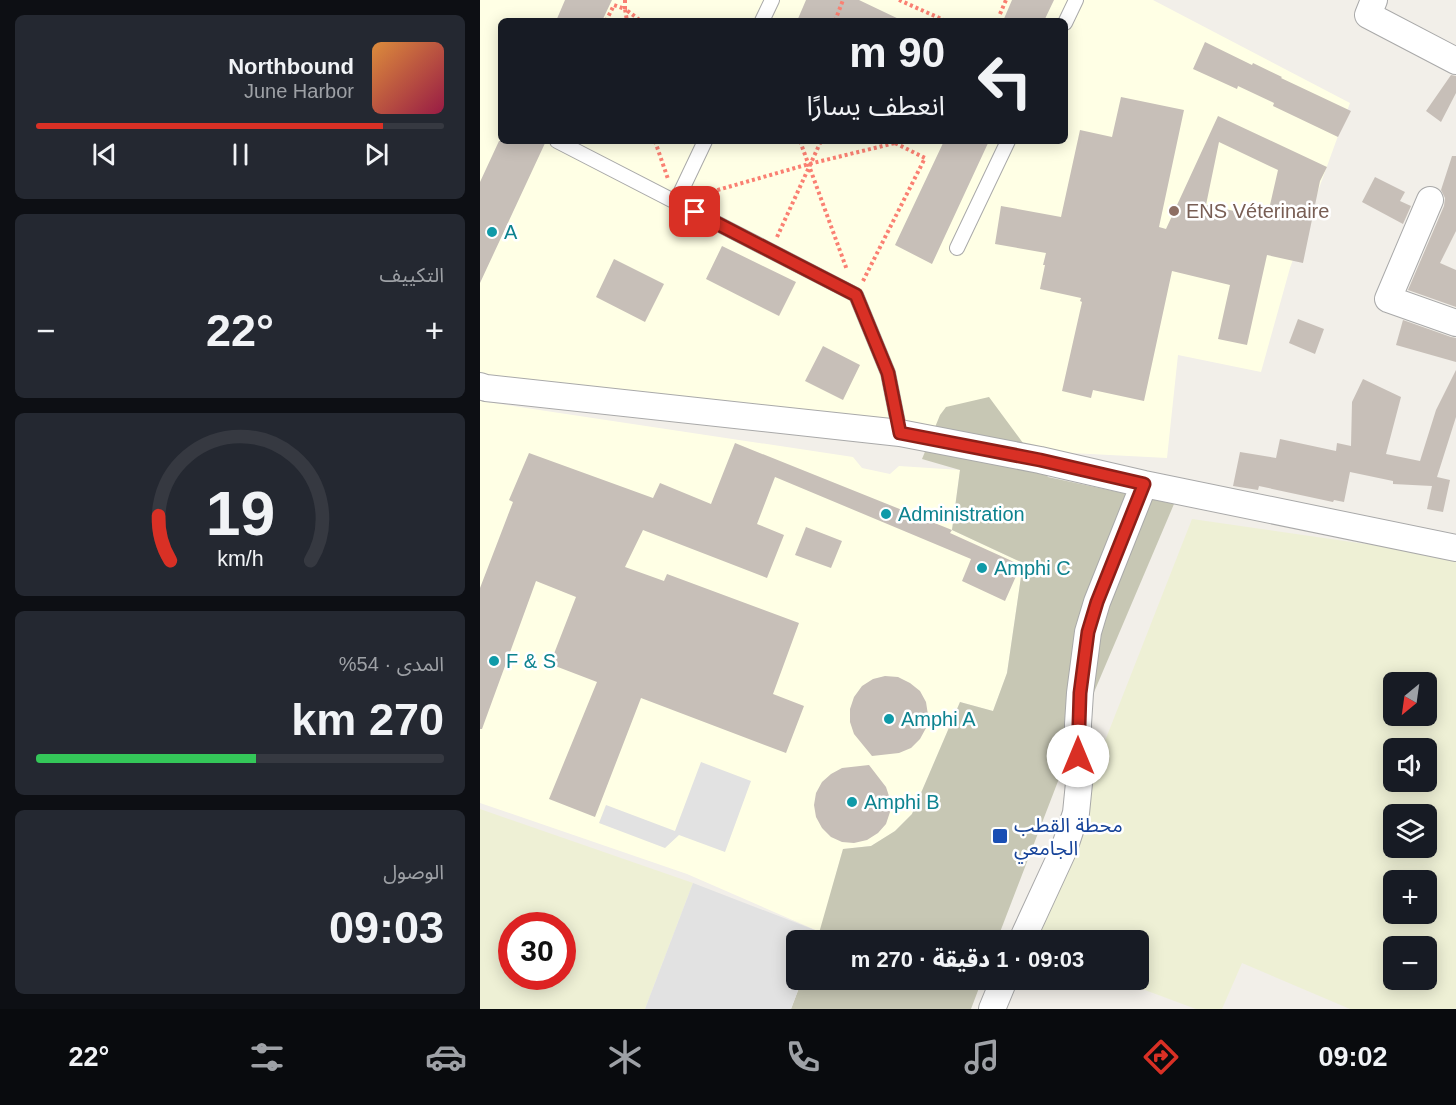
<!DOCTYPE html>
<html lang="ar">
<meta charset="utf-8">
<style>
:root{--surface:#171b24;--page:#242831;--text:#f1f3f6;--muted:#9ea1a6;--line:#363941;--accent:#d93025}
body{margin:0;font-family:Arial,"Noto Sans Arabic",sans-serif;background:var(--page);color:var(--text);direction:rtl;height:100vh;display:flex;flex-direction:column;font-size:22px;white-space:nowrap}
*{box-sizing:border-box;margin:0}
p{font-size:20px;color:var(--muted)}
.icon{flex:none;width:33px;height:33px;fill:none;stroke:currentColor;stroke-width:2;stroke-linecap:round;stroke-linejoin:round}
.map{position:relative;flex:1;overflow:hidden;direction:ltr}
.sheet{display:flex;flex-direction:column;gap:15px;padding:15px;background:#0d0f14;width:480px}
.sheet>*{flex:none}
.top-card{position:absolute;left:18px;top:18px;width:570px;height:126px;border-radius:9px;box-shadow:0 3px 15px #0003;direction:rtl;background:#171b24;color:var(--text);overflow:hidden}
.needle{width:39px;rotate:209deg}
.fabs{position:absolute;left:903px;top:672px;display:grid;gap:12px}
.fabs a{display:grid;place-items:center;width:54px;height:54px;border-radius:9px;background:var(--surface);box-shadow:0 3px 15px #0003;font-size:30px}
.speed{position:absolute;left:18px;top:912px;display:flex;gap:12px;font-size:30px;font-weight:700;text-align:center}
.speed>*{display:grid;place-content:center;width:78px;height:78px;border-radius:50%;background:var(--surface);box-shadow:0 3px 15px #0003;line-height:1}
.speed .limit{border:9px solid #d22;background:#fff;color:#111}
.pin{position:absolute;display:grid;place-items:center;width:51px;height:51px;color:#fff;margin:-26px;border-radius:12px;box-shadow:0 3px 9px #0006}
.me{position:absolute;width:66px;margin:-33px;rotate:0deg;stroke-linejoin:round;filter:drop-shadow(0 0 4px #0008)}
.turn{display:flex;align-items:center;gap:21px;height:126px;padding:0 24px;font-size:27px}
.turn .icon{width:78px;height:78px;stroke-width:2.5}
.turn b{display:block;font-size:42px;line-height:51px}
.big{font-size:45px;font-weight:800;line-height:1.1}
.sheet .widget{flex:1;display:flex;flex-direction:column;justify-content:center;gap:9px;min-width:0;padding:0 21px;border-radius:9px;background:var(--page)}
.sheet .dial{align-items:center;gap:0}
.dial svg{height:156px;overflow:visible;fill:none;stroke:var(--line);stroke-width:7;stroke-linecap:round;text-anchor:middle}
.dial text{fill:var(--text);stroke:none}
.song{display:flex;align-items:center;gap:18px}
.cover{width:72px;height:72px;border-radius:9px;background:linear-gradient(135deg,hsl(30 70% 55%),hsl(340 70% 35%))}
.played{height:6px;border-radius:3px;background:linear-gradient(90deg,var(--accent) 85%,var(--line) 85%)}
.keys{display:flex;justify-content:space-around;direction:ltr}
.heat{display:flex;justify-content:space-between;align-items:center;font-size:33px;direction:ltr}
.charge{height:9px;border-radius:4px;background:linear-gradient(90deg,#34c759 54%,var(--line) 0)}
.trip{position:absolute;left:306px;top:930px;width:363px;height:60px;border-radius:9px;background:var(--surface);box-shadow:0 3px 15px #0003;font-weight:800;line-height:60px;text-align:center;direction:rtl}
.dock{display:flex;height:96px;justify-content:space-around;align-items:center;background:#090b0e;color:var(--muted)}
.dock .icon{width:42px;height:42px}
.dock .on{color:var(--accent)}
.dock b{font-size:27px;color:var(--text)}
main{display:flex;flex:1;min-height:0}
.map>svg:first-child{display:block}
.education{fill:#ffffe5;fill-rule:evenodd}
.construction{fill:#c7c7b4}
.farmland{fill:#eef0d5;fill-rule:evenodd}
.parking{fill:#e2e2e2}
.building{fill:#c7bfb8;fill-rule:evenodd}
.lines{fill:none;stroke-linecap:round;stroke-linejoin:round}
.lane-casing{stroke:#a9a9a9;stroke-width:16}
.street-casing{stroke:#a9a9a9;stroke-width:28}
.path{stroke:#fa8072;stroke-width:4;stroke-dasharray:3 3;stroke-linecap:butt}
.lane{stroke:#fff;stroke-width:14}
.street{stroke:#fff;stroke-width:26}
.route-casing{stroke:#8d1f18;stroke-width:15}
.route{stroke:#d93025;stroke-width:10}
.education-dot{fill:#8d6e63;stroke:#fff;stroke-width:2}
.culture-dot{fill:#0f9aa8;stroke:#fff;stroke-width:2}
.transit-dot{fill:#1a4fb4;stroke:#fff;stroke-width:2}
.labels{text-anchor:middle;dominant-baseline:central;stroke-width:5;stroke-linejoin:round;paint-order:stroke}
.education-label{font-size:20px;fill:#785e54;stroke:#fff;text-anchor:start}
.culture-label{font-size:20px;fill:#0d838f;stroke:#fff;text-anchor:start}
.transit-label{font-size:20px;fill:#164399;stroke:#fff;text-anchor:start}
</style>
<main>
<div class="map">
<svg width="976" height="1009" viewBox="0 0 976 1009">
<rect width="100%" height="100%" fill="#f2efe9"/>
<!-- education -->
<path class="education" d="M 0,0 L 673,0 L 870,103 L 810,268 L 781,372 L 698,355 L 687,458 L 553,451 L 0,377 ZM 21,21 L 585,21 L 585,141 L 21,141 Z
M 0,401 L 373,457 L 382,468 L 410,474 L 419,466 L 480,470 L 472,530 L 543,563 L 527,673 L 513,711 L 480,702 L 432,814 L 415,831 L 391,846 L 363,849 L 340,932 L 207,874 L 0,803 Z"/>
<!-- construction -->
<path class="construction" d="M 509,397 L 568,477 L 694,504 L 595,737 L 517,940 L 337,940 L 363,849 L 391,846 L 415,831 L 432,814 L 480,702 L 513,711 L 527,673 L 543,563 L 472,530 L 480,470 L 442,459 L 460,415 L 466,407 Z
M 322,980 L 502,980 L 491,1009 L 311,1009 Z"/>
<!-- farmland -->
<path class="farmland" d="M 712,519 L 976,557 L 976,1009 L 870,1009 L 762,963 L 742,1009 L 716,1009 L 638,980 L 658,980 L 658,940 L 547,940 ZM 914,682 L 946,682 L 946,716 L 914,716 ZM 914,748 L 946,748 L 946,782 L 914,782 ZM 914,814 L 946,814 L 946,848 L 914,848 ZM 914,880 L 946,880 L 946,914 L 914,914 ZM 914,946 L 946,946 L 946,980 L 914,980 Z
M 0,809 L 213,883 L 165,1009 L 0,1009 ZM 32,926 L 82,926 L 82,976 L 32,976 Z"/>
<!-- parking -->
<path class="parking" d="M 221,762 L 271,781 L 245,852 L 199,835 L 185,848 L 119,823 L 126,805 L 195,831 Z
M 213,883 L 340,932 L 337,940 L 316,940 L 316,980 L 322,980 L 311,1009 L 165,1009 Z"/>
<!-- building -->
<path class="building" d="M 85,0 L 132,0 L 122,21 L 76,21 Z
M 326,0 L 379,0 L 423,21 L 317,21 Z
M 532,0 L 574,0 L 564,21 L 523,21 Z
M 725,42 L 772,65 L 773,63 L 802,77 L 801,78 L 871,111 L 858,137 L 793,106 L 794,103 L 758,86 L 757,89 L 713,69 Z
M 971,75 L 976,76 L 976,93 L 961,122 L 946,111 Z
M 641,97 L 704,110 L 679,227 L 686,229 L 738,116 L 847,167 L 840,181 L 823,263 L 787,255 L 767,345 L 738,339 L 750,285 L 692,271 L 664,401 L 613,390 L 611,398 L 582,391 L 602,302 L 600,301 L 601,298 L 560,289 L 565,265 L 563,265 L 566,253 L 515,244 L 521,206 L 581,217 L 600,130 L 632,137 ZM 739,142 L 798,170 L 787,218 L 726,205 Z
M 19,141 L 66,141 L 0,283 L 0,182 Z
M 464,141 L 509,141 L 452,264 L 415,245 Z
M 972,156 L 976,156 L 976,231 L 960,263 L 976,270 L 976,307 L 928,290 L 964,206 L 965,198 L 961,190 Z
M 895,177 L 925,192 L 920,201 L 931,206 L 923,224 L 882,202 Z
M 242,246 L 316,282 L 299,316 L 226,279 Z
M 134,259 L 184,284 L 165,322 L 116,297 Z
M 818,319 L 844,329 L 835,354 L 809,343 Z
M 923,320 L 971,337 L 976,338 L 976,362 L 916,345 Z
M 343,346 L 380,365 L 363,400 L 325,381 Z
M 976,370 L 976,417 L 957,477 L 970,480 L 963,512 L 947,509 L 952,486 L 913,484 L 913,481 L 870,472 L 864,502 L 854,500 L 853,502 L 779,486 L 778,490 L 753,486 L 760,452 L 796,458 L 800,439 L 856,451 L 857,443 L 871,446 L 872,402 L 883,379 L 921,397 L 906,454 L 940,461 L 956,410 Z
M 255,443 L 472,530 L 470,533 L 541,565 L 525,601 L 482,581 L 491,559 L 295,477 L 277,524 L 304,535 L 287,578 L 163,530 L 145,567 L 184,581 L 187,574 L 319,623 L 293,694 L 324,706 L 306,753 L 161,698 L 115,817 L 69,799 L 117,682 L 70,664 L 96,597 L 56,581 L 2,729 L 0,729 L 0,588 L 33,502 L 29,500 L 49,453 L 173,498 L 180,483 L 231,504 Z
M 326,527 L 362,541 L 351,568 L 315,555 Z
M 405,676 L 418,677 L 430,683 L 440,691 L 446,702 L 448,715 L 446,728 L 440,739 L 431,748 L 419,753 L 392,756 L 374,734 L 370,722 L 370,709 L 374,697 L 382,686 L 393,679 Z
M 389,765 L 406,787 L 410,799 L 410,812 L 406,824 L 398,833 L 387,840 L 374,843 L 362,842 L 351,837 L 342,828 L 336,817 L 334,805 L 336,793 L 342,782 L 351,774 L 362,768 Z"/>
<g class="lines">
<defs>
<path id="lane" d="M 282,21 L 292,0
M 585,23 L 596,0
M 77,141 L 376,295 L 408,373 L 420,433
M 196,202 L 225,141
M 477,248 L 528,141"/>
<path id="street" d="M 894,0 L 888,15 L 976,61
M 950,200 L 908,299 L 976,323
M 0,386 L 6,388 L 420,433 L 560,460 L 664,484 L 976,548
M 542,940 L 584,849 L 596,813 L 599,783 L 598,724 L 600,693 L 608,632 L 617,602 L 664,484
M 512,1009 L 524,980"/>
</defs>
<!-- lane casing -->
<use href="#lane" class="lane-casing"/>
<!-- street casing -->
<use href="#street" class="street-casing"/>
<!-- path -->
<path class="path" d="M 145,0 L 145,9 L 161,21
M 419,0 L 466,21
M 520,14 L 526,0
M 126,21 L 134,5 L 145,9 L 147,21
M 355,21 L 363,0
M 175,141 L 188,179
M 320,141 L 367,270
M 220,195 L 329,164 L 415,143 L 412,141
M 297,237 L 341,141
M 383,281 L 445,158 L 415,143"/>
<!-- lane -->
<use href="#lane" class="lane"/>
<!-- street -->
<use href="#street" class="street"/>
</g>
<g class="lines">
<defs>
<path id="route" d="M 215,212 L 376,295 L 408,373 L 420,433 L 560,460 L 664,484 L 617,602 L 608,632 L 600,693 L 598,756"/>
</defs>
<!-- route casing -->
<use href="#route" class="route-casing"/>
<!-- route -->
<use href="#route" class="route"/>
</g>
<!-- markers -->
<circle class="education-dot" cx="694" cy="211" r="6"/>
<g class="culture-dot">
<circle cx="12" cy="232" r="6"/>
<circle cx="406" cy="514" r="6"/>
<circle cx="502" cy="568" r="6"/>
<circle cx="14" cy="661" r="6"/>
<circle cx="409" cy="719" r="6"/>
<circle cx="372" cy="802" r="6"/>
</g>
<rect class="transit-dot" x="512" y="828" width="16" height="16" rx="3"/>
<g class="labels">
<!-- education labels -->
<g class="education-label">
<text x="706" y="211">ENS Véterinaire</text>
</g>
<!-- culture labels -->
<g class="culture-label">
<text x="24" y="232">A</text>
<text x="418" y="514">Administration</text>
<text x="514" y="568">Amphi C</text>
<text x="26" y="661">F &amp; S</text>
<text x="421" y="719">Amphi A</text>
<text x="384" y="802">Amphi B</text>
</g>
<!-- transit labels -->
<g class="transit-label">
<text x="534" y="825">محطة القطب<tspan x="534" dy="23">الجامعي</tspan></text>
</g>
</g>
</svg>
<div class="fabs">
<a><svg class="needle" viewBox="-14 -14 28 28"><path d="M0-13l5 13h-10z" fill="#e53935"/><path d="M0 13l5-13h-10z" fill="#9ea1a6"/></svg></a>
<a><svg class="icon" aria-label="sound" viewBox="0 0 24 24"><path d="M4 9h4l5-4v14l-5-4H4zM17 9q2 3 0 6"/></svg></a>
<a><svg class="icon" aria-label="layers" viewBox="0 0 24 24"><path d="M12 4l9 5-9 5-9-5zM3 14l9 5 9-5"/></svg></a>
<a>+</a>
<a>−</a>
</div>
<div class="speed"><div class="limit">30</div></div>
<div class="pin" style="left:215px;top:212px;background:#d93025"><svg class="icon" aria-label="arrive" viewBox="0 0 24 24"><path d="M6 21V4h12l-3 4 3 4H6"/></svg></div>
<svg class="me" style="left:598px;top:756px" viewBox="-20 -20 40 40"><circle r="19" fill="#fff"/><path d="M0-13L10 11 0 6-10 11z" fill="#d93025"/></svg>
<div class="trip">09:03 · 1 دقيقة · 270 m</div>
<div class="top-card">
<div class="turn"><svg class="icon" aria-label="left" viewBox="0 0 24 24"><path d="M17 20v-9H6M10 6l-5 5 5 5"/></svg><div><b>90 m</b>انعطف يسارًا</div></div>
</div>
</div>
<section class="sheet">
<div class="widget">
<div class="song"><i class="cover"></i><div><b>Northbound</b><p>June Harbor</p></div></div>
<div class="played"></div>
<div class="keys"><svg class="icon" aria-label="previous" viewBox="0 0 24 24"><path d="M18 5L8 12l10 7zM5 5v14"/></svg><svg class="icon" aria-label="pause" viewBox="0 0 24 24"><path d="M8 5v14M16 5v14"/></svg><svg class="icon" aria-label="next" viewBox="0 0 24 24"><path d="M6 5l10 7-10 7zM19 5v14"/></svg></div>
</div>
<div class="widget"><p>التكييف</p>
<div class="heat"><a>−</a><b class="big">22°</b><a>+</a></div>
</div>
<div class="widget dial"><svg viewBox="0 0 100 80">
<path d="M14 69A42 42 0 1 1 86 69"/>
<path d="M14 69A42 42 0 0 1 8 46" stroke="#d93025"/>
<text x="50" y="56" font-size="32" font-weight="700">19</text>
<text x="50" y="72" font-size="11">km/h</text>
</svg></div>
<div class="widget"><p>المدى · 54%</p><b class="big">270 km</b><div class="charge"></div></div>
<div class="widget"><p>الوصول</p><b class="big">09:03</b></div>
</section>
</main>
<nav class="dock">
<b>09:02</b>
<svg class="icon on" aria-label="directions" viewBox="0 0 24 24"><path d="M12 3l9 9-9 9-9-9zM9 14v-3h6M13 9l2 2-2 2"/></svg>
<svg class="icon" aria-label="music" viewBox="0 0 24 24"><path d="M9 18V5l10-2v13"/><circle cx="6" cy="18" r="3"/><circle cx="16" cy="16" r="3"/></svg>
<svg class="icon" aria-label="phone" viewBox="0 0 24 24"><path d="M5 4h4l2 5-3 2q2 4 5 5l2-3 5 2v4C11 20 4 13 5 4z"/></svg>
<svg class="icon" aria-label="climate" viewBox="0 0 24 24"><path d="M12 3v18M4 7l16 10M4 17L20 7"/></svg>
<svg class="icon" aria-label="car" viewBox="0 0 24 24"><path d="M5 17H2v-5l4-1 3-4h7l3 4 3 1v5h-3M9 17h6M6 11h13"/><circle cx="7" cy="17" r="2"/><circle cx="17" cy="17" r="2"/></svg>
<svg class="icon" aria-label="filters" viewBox="0 0 24 24"><path d="M4 7h16M4 17h16"/><circle cx="9" cy="7" r="2"/><circle cx="15" cy="17" r="2"/></svg>
<b>22°</b>
</nav>
